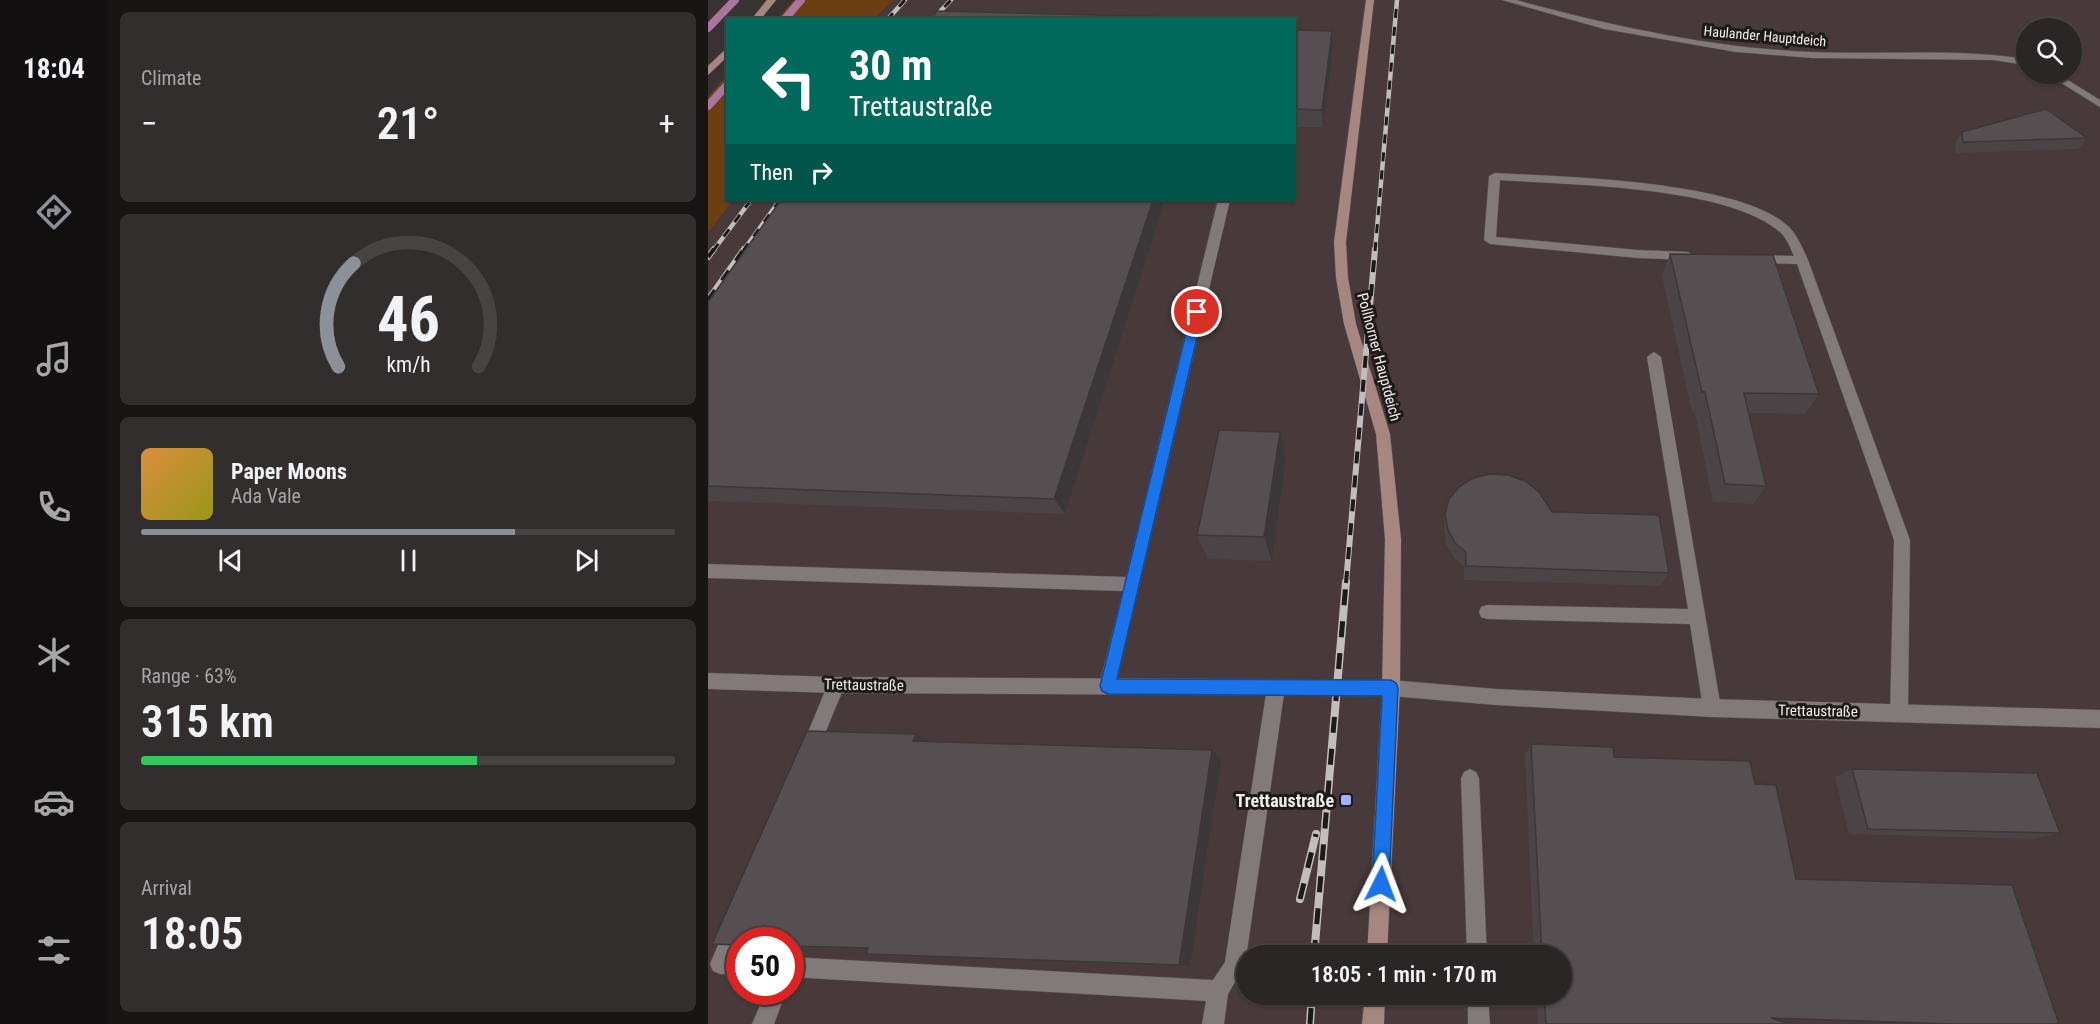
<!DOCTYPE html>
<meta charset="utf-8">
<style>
:root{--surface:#2b2626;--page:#332e2e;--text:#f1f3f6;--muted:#a6a5a7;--line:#474343;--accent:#8c9099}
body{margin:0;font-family:"Roboto Condensed",sans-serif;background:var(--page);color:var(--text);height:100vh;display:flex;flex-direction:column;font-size:22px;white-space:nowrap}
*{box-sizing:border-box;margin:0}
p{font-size:20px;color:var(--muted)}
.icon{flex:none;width:33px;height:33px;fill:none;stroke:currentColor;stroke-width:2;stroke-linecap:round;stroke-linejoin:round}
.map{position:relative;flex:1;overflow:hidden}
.side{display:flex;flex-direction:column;gap:12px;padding:12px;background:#181515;width:600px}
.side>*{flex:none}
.top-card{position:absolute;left:18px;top:18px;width:570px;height:183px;border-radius:0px;box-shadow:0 2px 4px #0004,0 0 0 2px var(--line);background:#00695c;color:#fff;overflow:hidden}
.fabs{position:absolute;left:1308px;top:18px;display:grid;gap:12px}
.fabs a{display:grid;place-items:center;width:66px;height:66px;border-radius:50%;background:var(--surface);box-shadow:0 2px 4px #0004,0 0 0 2px var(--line);font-size:30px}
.speed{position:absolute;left:18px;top:927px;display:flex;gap:12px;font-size:30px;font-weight:700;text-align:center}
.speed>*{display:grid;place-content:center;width:78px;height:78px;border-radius:50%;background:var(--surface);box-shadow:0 2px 4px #0004,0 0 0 2px var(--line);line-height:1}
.speed .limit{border:9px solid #d22;background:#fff;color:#111}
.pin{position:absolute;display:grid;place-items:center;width:51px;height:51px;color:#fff;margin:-26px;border:3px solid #fff;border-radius:50%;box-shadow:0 2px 6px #0007}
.me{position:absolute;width:66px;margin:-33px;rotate:3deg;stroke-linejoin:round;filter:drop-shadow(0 0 4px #0008)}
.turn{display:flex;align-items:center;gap:21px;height:126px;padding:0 24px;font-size:27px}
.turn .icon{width:78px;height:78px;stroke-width:2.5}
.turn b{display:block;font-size:42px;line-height:51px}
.then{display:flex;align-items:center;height:57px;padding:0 24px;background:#0003;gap:12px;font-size:22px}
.big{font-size:45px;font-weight:600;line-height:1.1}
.side .card{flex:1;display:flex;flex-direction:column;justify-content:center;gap:9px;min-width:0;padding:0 21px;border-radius:9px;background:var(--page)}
.side .dial{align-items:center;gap:0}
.dial svg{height:156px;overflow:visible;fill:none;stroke:var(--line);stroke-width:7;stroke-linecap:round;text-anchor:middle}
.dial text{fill:var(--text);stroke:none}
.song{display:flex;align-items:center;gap:18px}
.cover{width:72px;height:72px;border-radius:9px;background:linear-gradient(135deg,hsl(30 70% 55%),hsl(60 70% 35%))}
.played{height:6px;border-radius:3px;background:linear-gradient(90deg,var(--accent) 70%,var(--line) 70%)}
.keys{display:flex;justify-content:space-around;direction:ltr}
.heat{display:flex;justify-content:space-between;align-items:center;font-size:33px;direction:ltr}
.charge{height:9px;border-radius:4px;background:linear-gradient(90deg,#34c759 63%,var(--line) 0)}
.trip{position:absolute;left:528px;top:945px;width:336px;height:60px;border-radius:30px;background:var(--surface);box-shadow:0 2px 4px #0004,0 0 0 2px var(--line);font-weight:600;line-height:60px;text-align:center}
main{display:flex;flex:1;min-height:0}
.dock{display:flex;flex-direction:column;width:108px;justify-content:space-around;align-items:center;background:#110f0f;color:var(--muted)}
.dock .icon{width:42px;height:42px}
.dock .selected{color:var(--accent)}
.dock b{font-size:27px;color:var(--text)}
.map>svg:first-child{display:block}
.built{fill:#483a3a;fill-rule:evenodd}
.green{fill:#6c3e12}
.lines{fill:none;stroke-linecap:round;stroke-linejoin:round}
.stream{stroke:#aa769e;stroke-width:8}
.lane-casing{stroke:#575050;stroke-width:1}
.street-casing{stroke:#575050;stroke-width:1}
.secondary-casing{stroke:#575050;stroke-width:1}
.lane{fill:#827a7a;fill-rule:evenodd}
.street{fill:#827a7a;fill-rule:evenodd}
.secondary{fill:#a5877f;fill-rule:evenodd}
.rail-far2-casing{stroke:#c3bebe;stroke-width:4.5}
.rail-far1-casing{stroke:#c3bebe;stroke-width:6}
.rail-casing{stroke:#c3bebe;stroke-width:8}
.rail-far2{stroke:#1e1a1a;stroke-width:3;stroke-dasharray:9;stroke-linecap:butt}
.rail-far1{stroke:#1e1a1a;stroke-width:4;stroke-dasharray:12;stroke-linecap:butt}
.rail{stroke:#1e1a1a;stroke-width:5;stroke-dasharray:16;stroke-linecap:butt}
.wall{fill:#4a4446}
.shaded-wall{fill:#3c3739}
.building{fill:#564f51;stroke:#3c3739;stroke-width:1.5}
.route{fill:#1a73e8;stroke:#114b97;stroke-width:1.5}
.poi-dot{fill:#9fb3fd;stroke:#1e1a1a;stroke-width:2}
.labels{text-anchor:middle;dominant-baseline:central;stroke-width:6;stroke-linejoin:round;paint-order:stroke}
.far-street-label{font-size:14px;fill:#f3eeee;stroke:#1e1a1a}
.street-label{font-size:15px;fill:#f3eeee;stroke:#1e1a1a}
.near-poi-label{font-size:18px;font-weight:bold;fill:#f3eeee;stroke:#1e1a1a;text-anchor:end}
</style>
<main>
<nav class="dock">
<b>18:04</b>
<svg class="icon selected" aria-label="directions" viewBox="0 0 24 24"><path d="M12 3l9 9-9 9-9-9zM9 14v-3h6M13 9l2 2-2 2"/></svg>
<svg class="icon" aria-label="music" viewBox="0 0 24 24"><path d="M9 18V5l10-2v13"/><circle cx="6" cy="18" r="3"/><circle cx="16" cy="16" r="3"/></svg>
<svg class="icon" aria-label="phone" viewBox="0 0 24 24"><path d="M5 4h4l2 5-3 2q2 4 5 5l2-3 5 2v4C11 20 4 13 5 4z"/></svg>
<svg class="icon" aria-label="climate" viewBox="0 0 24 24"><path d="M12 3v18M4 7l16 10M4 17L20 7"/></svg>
<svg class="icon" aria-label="car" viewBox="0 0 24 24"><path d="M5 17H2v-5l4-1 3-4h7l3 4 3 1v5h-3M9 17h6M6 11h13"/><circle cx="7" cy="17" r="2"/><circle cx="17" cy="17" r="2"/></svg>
<svg class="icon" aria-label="filters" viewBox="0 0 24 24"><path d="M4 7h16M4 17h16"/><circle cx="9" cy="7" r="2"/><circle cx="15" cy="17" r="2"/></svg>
</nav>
<section class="side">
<div class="card"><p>Climate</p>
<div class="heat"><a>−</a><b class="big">21°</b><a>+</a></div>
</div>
<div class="card dial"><svg viewBox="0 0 100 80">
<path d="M14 69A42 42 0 1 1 86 69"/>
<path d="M14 69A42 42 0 0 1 22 16" stroke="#8c9099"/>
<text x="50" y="56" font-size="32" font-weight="700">46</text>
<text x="50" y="72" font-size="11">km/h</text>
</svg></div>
<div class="card">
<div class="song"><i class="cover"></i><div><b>Paper Moons</b><p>Ada Vale</p></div></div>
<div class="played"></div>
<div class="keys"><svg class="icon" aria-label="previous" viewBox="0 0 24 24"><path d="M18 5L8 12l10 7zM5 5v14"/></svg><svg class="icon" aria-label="pause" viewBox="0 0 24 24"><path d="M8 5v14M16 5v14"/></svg><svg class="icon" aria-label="next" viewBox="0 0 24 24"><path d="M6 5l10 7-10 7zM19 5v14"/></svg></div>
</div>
<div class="card"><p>Range · 63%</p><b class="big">315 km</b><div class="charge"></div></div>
<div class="card"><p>Arrival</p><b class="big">18:05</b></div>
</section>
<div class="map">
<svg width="1392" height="1024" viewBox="0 0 1392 1024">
<rect width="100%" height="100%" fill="#393232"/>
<!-- built -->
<path class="built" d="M 185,0 L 1392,0 L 1392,1024 L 0,1024 L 0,233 L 25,200 L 586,200 L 586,20 L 166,19 ZM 1318,28 L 1364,28 L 1364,74 L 1318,74 ZM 32,940 L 82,940 L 82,992 L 32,992 ZM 538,956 L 854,956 L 854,994 L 538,994 Z"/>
<!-- green -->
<path class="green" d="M 86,0 L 185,0 L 166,19 L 69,19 Z
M 19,75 L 20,200 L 25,200 L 0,233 L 0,97 Z"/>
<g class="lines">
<!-- stream -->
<path class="stream" d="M 76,20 L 93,0
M 0,28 L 27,0
M 0,106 L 20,84"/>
<defs>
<path id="lane" d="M 787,173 C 855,177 1035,180 1082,228 C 1090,237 1095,249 1100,260 L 1202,540 L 1200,713 L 1197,719 L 1191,722 L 1185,719 L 1182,713 L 1186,540 L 1089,264 L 1046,263 L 1040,259 L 1046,255 L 1086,256 C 1082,248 1079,238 1072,232 C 1019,186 863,185 792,180 L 788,237 L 930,250 L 980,252 L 986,256 L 980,260 L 930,258 L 782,244 L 776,240 L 781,176 Z
M 510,200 L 522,200 L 406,692 L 400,694 L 394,692 L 391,686 L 415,591 L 0,578 L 0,564 L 418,577 Z
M 946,352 L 953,357 L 1013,708 L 1010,714 L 1004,717 L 998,714 L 995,708 L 982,624 L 779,619 L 773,617 L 771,612 L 773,607 L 779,605 L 980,609 L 939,357 Z
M 128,677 L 134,679 L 137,685 L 108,755 L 102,758 L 96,755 L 93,749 L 122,679 Z
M 568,679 L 574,681 L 577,687 L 537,965 L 520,994 L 516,1024 L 494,1024 L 498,1001 L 82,977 L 82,957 L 505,980 L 517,962 L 559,687 L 562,681 Z
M 762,769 L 768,772 L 771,778 L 779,956 L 759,956 L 753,778 L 756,772 Z
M 28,916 L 35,919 L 38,926 L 26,955 L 32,955 L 32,975 L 12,974 L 5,971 L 2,964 L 21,919 Z
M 58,992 L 78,992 L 66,1024 L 44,1024 Z
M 760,994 L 780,994 L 782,1024 L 760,1024 Z"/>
<path id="street" d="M 794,0 L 808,0 C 905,26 1004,48 1104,52 C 1176,55 1248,48 1318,59 L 1318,65 L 1285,60 L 1104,58 L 1028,52 L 896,29 Z
M 1339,74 L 1350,74 L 1392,100 L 1392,107 Z
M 0,673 L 128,677 L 683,680 L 788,689 L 1004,699 L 1392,710 L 1392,728 L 1004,717 L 788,705 L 683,696 L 128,693 L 0,689 Z"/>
<path id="secondary" d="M 59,0 L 68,0 L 52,20 L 43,20 Z
M 658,0 L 666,0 L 638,242 L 640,278 L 648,324 L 682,434 L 693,539 L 692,688 L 679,956 L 659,956 L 674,688 L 677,539 L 668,434 L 636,324 L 628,278 L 626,242 Z
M 20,47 L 20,56 L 0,75 L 0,66 Z
M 657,994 L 677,994 L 676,1024 L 654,1024 Z"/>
</defs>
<!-- lane casing -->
<use href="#lane" class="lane-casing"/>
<!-- street casing -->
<use href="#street" class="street-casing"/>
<!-- secondary casing -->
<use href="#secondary" class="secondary-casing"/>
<!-- lane -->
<use href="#lane" class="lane"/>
<!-- street -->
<use href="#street" class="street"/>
<!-- secondary -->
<use href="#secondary" class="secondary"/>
<defs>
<path id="rail-far2" d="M 179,20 L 197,0
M 224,20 L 243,0
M 5,251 L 43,200
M 35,251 L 72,200
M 667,251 L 689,0"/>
<path id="rail-far1" d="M 0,257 L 6,249
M 0,300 L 36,249
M 638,583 L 667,249"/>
<path id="rail" d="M 592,899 L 608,834
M 606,956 L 638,582
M 602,1024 L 604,994"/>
</defs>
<!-- rail-far2 casing -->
<use href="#rail-far2" class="rail-far2-casing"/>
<!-- rail-far1 casing -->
<use href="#rail-far1" class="rail-far1-casing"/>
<!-- rail casing -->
<use href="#rail" class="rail-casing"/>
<!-- rail-far2 -->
<use href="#rail-far2" class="rail-far2"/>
<!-- rail-far1 -->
<use href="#rail-far1" class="rail-far1"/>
<!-- rail -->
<use href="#rail" class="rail"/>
</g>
<!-- wall -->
<path class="wall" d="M 586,36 L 625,48 L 615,127 L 586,127 Z
M 1254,132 L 1379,138 L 1370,149 L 1248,153 L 1247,143 Z
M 457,200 L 357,514 L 0,501 L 0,302 Z
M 962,254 L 1111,394 L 1097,414 L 1040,413 L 1058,486 L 1045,504 L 1005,502 L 987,412 L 984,412 L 954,276 Z
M 572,432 L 578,459 L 564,561 L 500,559 L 489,535 Z
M 844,512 L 961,573 L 952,586 L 756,580 L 756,566 L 746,558 L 738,544 L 736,528 L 737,514 Z
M 823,744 L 906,757 L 1063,1018 L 1082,1024 L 830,1024 L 828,994 L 854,994 L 854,956 L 826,956 L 817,755 Z
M 1144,769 L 1352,833 L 1326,839 L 1141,834 L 1127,777 Z"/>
<!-- shaded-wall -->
<path class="shaded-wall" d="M 624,31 L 625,48 L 615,127 L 614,110 Z
M 445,200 L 457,200 L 357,514 L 346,499 Z
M 572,432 L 578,459 L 564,561 L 556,537 Z
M 208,734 L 229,744 L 205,741 Z
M 504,750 L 513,760 L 482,965 L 471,965 Z"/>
<!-- building -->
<path class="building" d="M 229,11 L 503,18 L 502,20 L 223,20 Z
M 588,30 L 624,31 L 614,110 L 586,109 L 586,36 Z
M 1338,109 L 1379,138 L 1255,142 L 1254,132 Z
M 73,200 L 445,200 L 346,499 L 0,486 L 0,302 Z
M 962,254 L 1065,255 L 1111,394 L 1036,393 L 1058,486 L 1017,484 L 997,392 L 994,392 Z
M 511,430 L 572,432 L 556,537 L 489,535 Z
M 782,474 L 800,475 L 817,481 L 831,492 L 844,512 L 951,515 L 961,573 L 758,566 L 758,552 L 748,544 L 740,530 L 737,514 L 741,499 L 751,487 L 765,478 Z
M 99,731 L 208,734 L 205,741 L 504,750 L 471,965 L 158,954 L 160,948 L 82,946 L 82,940 L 32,940 L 32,945 L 4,944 Z
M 823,744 L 905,747 L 906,757 L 1042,761 L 1047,784 L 1068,785 L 1088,879 L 1304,885 L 1351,1024 L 1247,1024 L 1063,1018 L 1082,1024 L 838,1024 L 836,994 L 854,994 L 854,956 L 834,956 Z
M 1144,769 L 1329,773 L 1352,833 L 1160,829 Z"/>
<!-- route -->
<path class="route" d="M 489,308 L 495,312 L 409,679 L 683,680 L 688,683 L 690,688 L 681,884 L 679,890 L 673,893 L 666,890 L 664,884 L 674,696 L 400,694 L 394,691 L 392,686 L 483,312 Z"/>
<!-- markers -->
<rect class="poi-dot" x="632" y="794" width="12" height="12" rx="3"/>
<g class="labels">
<!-- far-street labels -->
<g class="far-street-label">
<text transform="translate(1057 36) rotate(5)">Haulander Hauptdeich</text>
</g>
<!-- street labels -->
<g class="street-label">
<text transform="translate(671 357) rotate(75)">Pollhorner Hauptdeich</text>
<text transform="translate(156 685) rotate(1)">Trettaustraße</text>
<text transform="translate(1110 711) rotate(1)">Trettaustraße</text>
</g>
<!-- near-poi labels -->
<g class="near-poi-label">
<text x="626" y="800">Trettaustraße</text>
</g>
</g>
</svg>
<div class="fabs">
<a><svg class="icon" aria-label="search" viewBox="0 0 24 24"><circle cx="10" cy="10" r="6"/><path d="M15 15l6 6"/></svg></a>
</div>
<div class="speed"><div class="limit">50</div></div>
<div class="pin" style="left:489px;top:312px;background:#d93025"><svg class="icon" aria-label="arrive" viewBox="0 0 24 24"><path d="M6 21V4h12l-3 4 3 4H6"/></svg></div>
<svg class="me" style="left:673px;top:884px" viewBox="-20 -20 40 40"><path d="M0-17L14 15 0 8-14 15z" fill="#1a73e8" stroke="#fff" stroke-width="4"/></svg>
<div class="trip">18:05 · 1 min · 170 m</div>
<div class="top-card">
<div class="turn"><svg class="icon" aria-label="left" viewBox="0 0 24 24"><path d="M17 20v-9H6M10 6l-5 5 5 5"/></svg><div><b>30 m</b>Trettaustraße</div></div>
<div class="then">Then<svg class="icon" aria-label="right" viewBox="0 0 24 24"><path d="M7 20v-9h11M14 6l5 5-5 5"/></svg></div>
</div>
</div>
</main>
